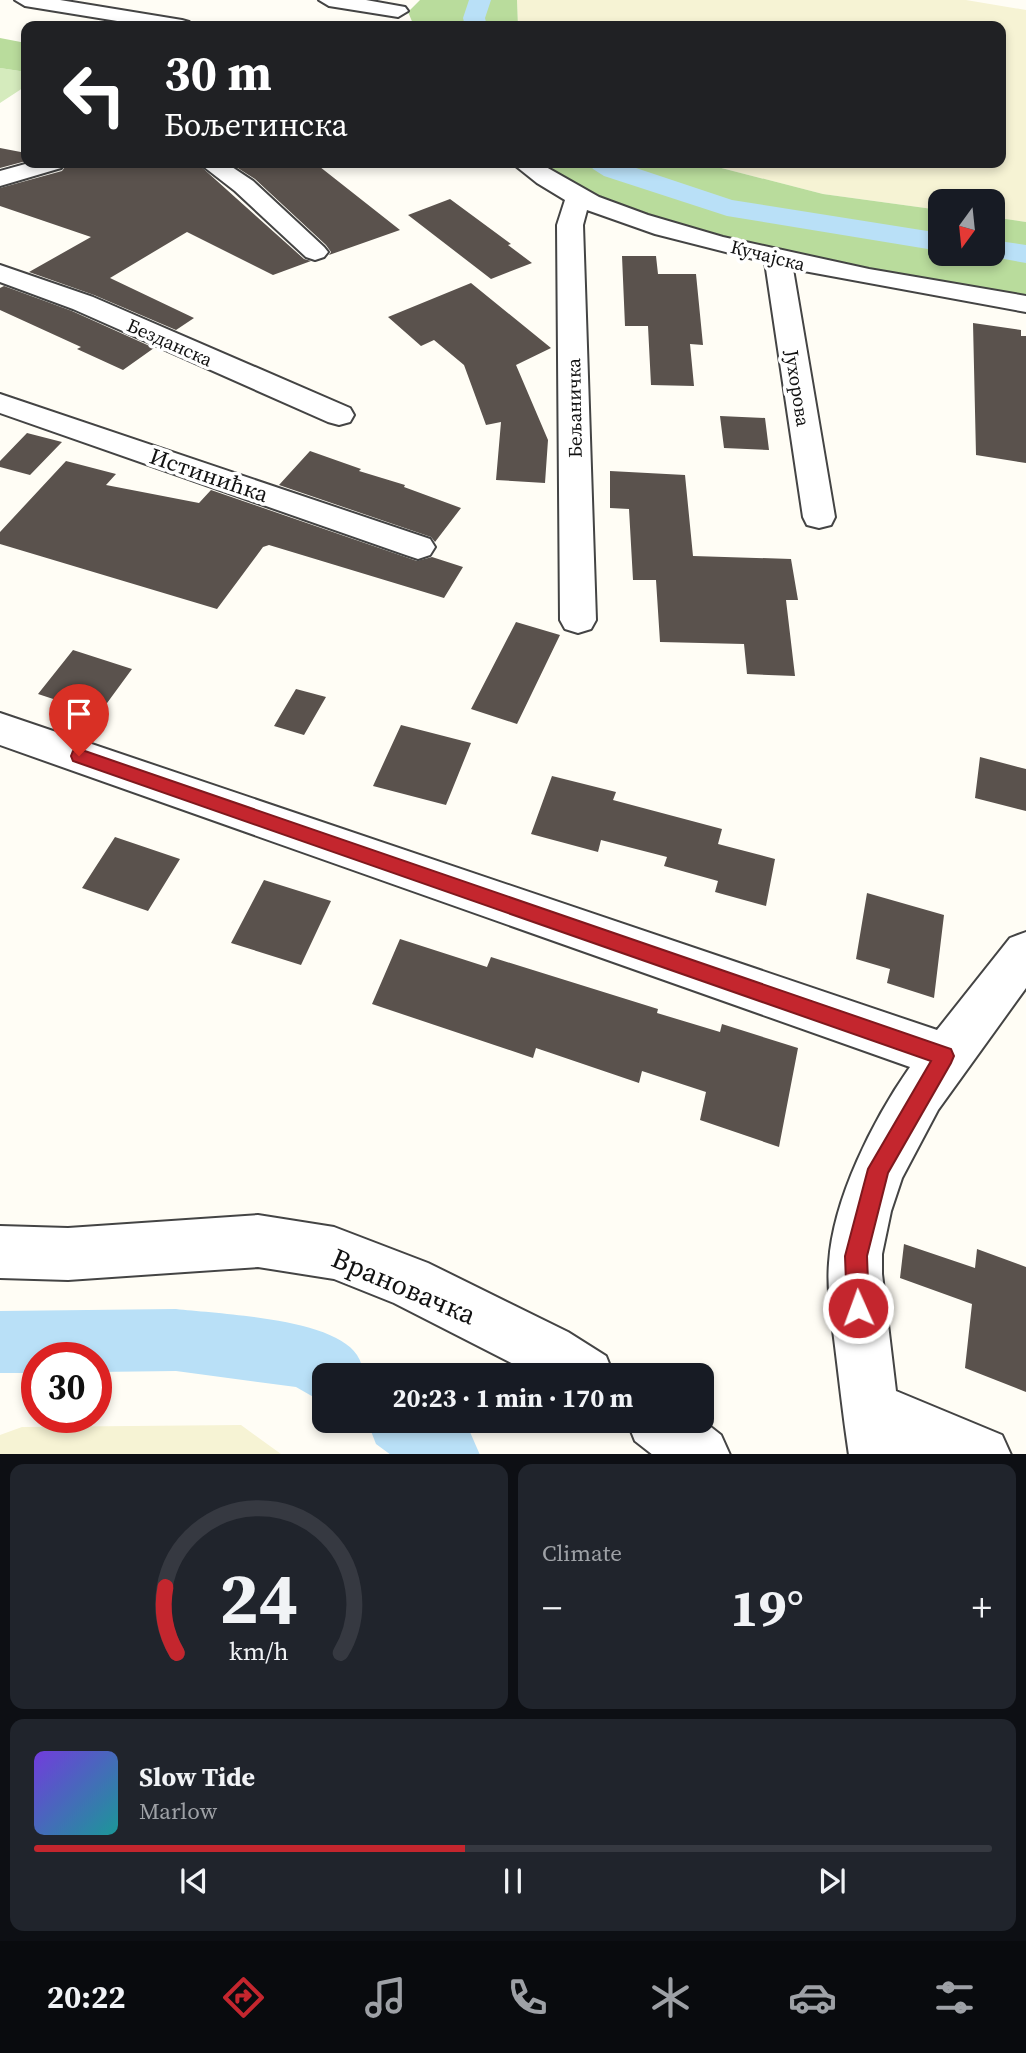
<!DOCTYPE html>
<meta charset="utf-8">
<style>
:root{--surface:#171b24;--page:#20242c;--text:#f1f3f6;--muted:#9ea1a6;--line:#363941;--accent:#c4262e}
body{margin:0;font-family:"Source Serif 4",serif;background:var(--page);color:var(--text);height:100vh;display:flex;flex-direction:column;font-size:26px;white-space:nowrap}
*{box-sizing:border-box;margin:0}
p{font-size:23px;color:var(--muted)}
.icon{flex:none;width:38px;height:38px;fill:none;stroke:currentColor;stroke-width:2;stroke-linecap:round;stroke-linejoin:round}
.map{position:relative;height:1454px;overflow:hidden}
.drawer{display:flex;flex-direction:column;gap:10px;padding:10px;background:#0d0f14;flex:1}
.drawer>*{flex:none}
.guide{position:absolute;left:21px;top:21px;width:985px;height:147px;border-radius:14px;box-shadow:0 4px 10px #0003;background:#202124;color:#fff;overflow:hidden}
.needle{width:46px;rotate:195deg}
.fabs{position:absolute;left:928px;top:189px;display:grid;gap:14px}
.fabs a{display:grid;place-items:center;width:77px;height:77px;border-radius:14px;background:var(--surface);box-shadow:0 4px 10px #0003;font-size:35px}
.speed{position:absolute;left:21px;top:1342px;display:flex;gap:14px;font-size:35px;font-weight:700;text-align:center}
.speed>*{display:grid;place-content:center;width:91px;height:91px;border-radius:50%;background:var(--surface);box-shadow:0 4px 10px #0003;line-height:1}
.speed .limit{border:10px solid #d22;background:#fff;color:#111}
.pin{position:absolute;display:grid;place-items:center;width:60px;height:60px;color:#fff;margin:-72px -30px;border-radius:50% 50% 50% 0;rotate:-45deg;box-shadow:0 0 7px #0007}
.pin .icon{rotate:45deg}
.me{position:absolute;width:77px;margin:-38px;rotate:358deg;stroke-linejoin:round;filter:drop-shadow(0 0 5px #0008)}
.turn{display:flex;align-items:center;gap:24px;height:147px;padding:0 28px;font-size:32px}
.turn .icon{width:91px;height:91px;stroke-width:2.5}
.turn b{display:block;font-size:49px;line-height:60px}
.big{font-size:52px;font-weight:700;line-height:1.1}
.drawer .tile{flex:1;display:flex;flex-direction:column;justify-content:center;gap:10px;min-width:0;padding:0 24px;border-radius:14px;background:var(--page)}
.drawer .dial{align-items:center;gap:0}
.dial svg{height:182px;overflow:visible;fill:none;stroke:var(--line);stroke-width:7;stroke-linecap:round;text-anchor:middle}
.dial text{fill:var(--text);stroke:none}
.song{display:flex;align-items:center;gap:21px}
.cover{width:84px;height:84px;border-radius:10px;background:linear-gradient(135deg,hsl(260 70% 55%),hsl(180 70% 35%))}
.played{height:7px;border-radius:4px;background:linear-gradient(90deg,var(--accent) 45%,var(--line) 45%)}
.keys{display:flex;justify-content:space-around;direction:ltr}
.heat{display:flex;justify-content:space-between;align-items:center;font-size:38px;direction:ltr}
.drawer .tiles{flex:1;display:grid;gap:10px;grid-template-columns:1fr 1fr}
.tile:last-child{grid-column:span 2}
.trip{position:absolute;left:312px;top:1363px;width:402px;height:70px;border-radius:14px;background:var(--surface);box-shadow:0 4px 10px #0003;font-weight:700;line-height:70px;text-align:center}
.tab-bar{display:flex;height:112px;justify-content:space-around;align-items:center;background:#090b0e;color:var(--muted)}
.tab-bar .icon{width:49px;height:49px}
.tab-bar .on{color:var(--accent)}
.tab-bar b{font-size:32px;color:var(--text)}
.map>svg:first-child{display:block}
.farmland{fill:#f6f3d4}
.green{fill:#d5ebbd}
.forest{fill:#b9dc9c}
.lines{fill:none;stroke-linecap:round;stroke-linejoin:round}
.canal{fill:#b9e0f7;fill-rule:evenodd}
.building{fill:#5a524d}
.minor-casing{stroke:#444;stroke-width:4}
.minor{fill:#fff;fill-rule:evenodd}
.route{fill:#c4262e;stroke:#7f191e;stroke-width:2}
.labels{text-anchor:middle;dominant-baseline:central;stroke-width:7;stroke-linejoin:round;paint-order:stroke}
.far-street-label{font-size:19px;fill:#111;stroke:#fff}
.street-label{font-size:23px;fill:#111;stroke:#fff}
.near-street-label{font-size:28px;fill:#111;stroke:#fff}
</style>
<div class="map">
<svg width="1026" height="1455" viewBox="0 0 1026 1455">
<rect width="100%" height="100%" fill="#fffdf5"/>
<!-- farmland -->
<path class="farmland" d="M 517,0 L 966,0 L 1026,10 L 1026,222 L 992,217 L 992,201 L 940,201 L 940,210 L 823,194 L 702,163 L 1001,163 L 1001,26 L 518,26 Z
M 241,1425 L 281,1454 L 0,1454 L 0,1435 L 22,1427 Z"/>
<!-- green -->
<path class="green" d="M 0,68 L 26,72 L 26,86 L 0,103 Z"/>
<!-- forest -->
<path class="forest" d="M 420,0 L 517,0 L 518,26 L 414,26 L 408,12 Z
M 0,38 L 26,43 L 26,72 L 0,68 Z
M 536,163 L 702,163 L 823,194 L 940,210 L 940,254 L 992,254 L 992,217 L 1026,222 L 1026,299 L 939,285 L 712,234 L 581,192 Z"/>
<g class="lines">
<!-- canal -->
<path class="canal" d="M 469,0 L 491,0 L 485,18 L 487,26 L 465,26 L 463,18 Z
M 589,163 L 621,163 L 732,200 L 940,233 L 940,251 L 727,216 L 604,176 L 593,169 Z
M 992,240 L 1026,245 L 1026,263 L 982,255 L 992,254 Z
M 176,1309 C 219,1314 333,1318 357,1355 C 361,1361 363,1369 365,1376 L 324,1376 L 324,1403 L 296,1387 L 176,1371 L 96,1372 L 96,1358 L 37,1358 L 37,1373 L 0,1373 L 0,1311 Z
M 367,1421 L 455,1421 L 470,1432 L 480,1455 L 391,1455 L 376,1444 Z"/>
</g>
<!-- building -->
<path class="building" d="M 0,148 L 26,153 L 26,161 L 0,168 Z
M 68,163 L 197,163 L 304,259 L 311,261 L 273,275 L 187,232 L 110,278 L 194,318 L 176,330 L 94,295 L 29,272 L 91,237 L 0,206 L 0,188 L 62,171 Z
M 230,163 L 315,163 L 400,230 L 329,255 L 331,252 L 326,245 L 255,179 Z
M 450,199 L 511,244 L 508,245 L 532,263 L 491,279 L 408,215 Z
M 622,256 L 656,256 L 658,274 L 696,274 L 703,345 L 690,344 L 694,386 L 651,385 L 648,326 L 625,326 Z
M 471,283 L 551,348 L 516,365 L 548,440 L 545,483 L 496,480 L 501,422 L 486,425 L 464,365 L 434,340 L 421,346 L 388,317 Z
M 4,286 L 72,311 L 154,348 L 123,370 L 77,349 L 81,347 L 0,310 L 0,288 Z
M 973,323 L 1021,330 L 1021,336 L 1026,336 L 1026,463 L 976,455 Z
M 720,416 L 765,418 L 769,450 L 724,448 Z
M 27,433 L 62,442 L 30,475 L 0,467 L 0,461 Z
M 310,451 L 361,469 L 359,471 L 405,485 L 404,487 L 461,508 L 435,542 L 431,537 L 279,485 Z
M 66,461 L 116,474 L 106,485 L 199,503 L 211,490 L 417,561 L 432,557 L 463,567 L 444,598 L 269,545 L 263,547 L 217,609 L 0,544 L 0,532 Z
M 610,471 L 685,475 L 693,556 L 791,559 L 798,600 L 786,600 L 795,676 L 747,674 L 744,644 L 660,642 L 656,580 L 633,580 L 629,509 L 610,508 Z
M 516,622 L 560,635 L 517,724 L 471,709 Z
M 73,650 L 132,669 L 99,714 L 38,694 Z
M 296,689 L 326,697 L 304,735 L 274,726 Z
M 401,725 L 471,743 L 446,805 L 373,786 Z
M 980,757 L 1026,769 L 1026,811 L 975,798 Z
M 552,776 L 616,792 L 613,800 L 722,829 L 718,844 L 775,859 L 766,906 L 715,892 L 718,881 L 664,866 L 667,857 L 601,840 L 598,852 L 531,834 Z
M 115,837 L 180,859 L 148,911 L 82,888 Z
M 264,880 L 331,901 L 301,965 L 231,943 Z
M 867,893 L 944,915 L 934,998 L 887,983 L 890,969 L 856,959 Z
M 400,939 L 487,967 L 491,957 L 658,1009 L 657,1013 L 720,1032 L 722,1024 L 798,1048 L 779,1147 L 700,1120 L 706,1092 L 642,1071 L 639,1083 L 536,1048 L 533,1058 L 372,1004 Z
M 904,1244 L 975,1268 L 977,1249 L 1026,1267 L 1026,1392 L 965,1368 L 972,1304 L 900,1278 Z"/>
<g class="lines">
<defs>
<path id="minor" d="M 15,0 L 60,0 L 182,20 L 189,22 L 192,26 L 148,26 L 25,6 Z
M 319,0 L 366,0 L 405,7 L 408,11 L 398,17 L 329,6 Z
M 29,163 L 65,163 L 61,168 L 0,186 L 0,171 Z
M 199,163 L 226,163 L 253,181 L 324,247 L 328,252 L 324,257 L 315,260 L 306,257 L 235,191 Z
M 512,163 L 539,163 L 599,197 L 648,215 L 723,237 L 869,269 L 1026,296 L 1026,312 L 793,269 L 835,517 L 831,525 L 819,528 L 807,525 L 803,517 L 765,262 L 655,234 L 587,210 L 583,225 L 596,620 L 591,629 L 578,633 L 565,629 L 560,620 L 557,225 L 565,200 L 537,183 Z
M 0,265 L 93,297 L 350,408 L 354,415 L 350,422 L 339,425 L 328,422 L 73,309 L 0,282 Z
M 0,394 L 430,539 L 435,547 L 430,555 L 418,559 L 406,555 L 0,413 Z
M 0,713 L 937,1030 L 1010,938 L 1026,932 L 1026,988 L 938,1110 L 902,1178 L 891,1211 L 882,1254 L 882,1274 L 896,1391 L 1002,1435 L 1011,1455 L 849,1455 C 843,1416 839,1377 834,1338 C 831,1313 827,1288 829,1263 C 833,1199 873,1120 910,1067 L 0,745 Z
M 258,1215 L 334,1227 L 428,1263 L 568,1332 L 606,1356 L 614,1376 L 537,1376 L 394,1303 L 334,1279 L 258,1267 L 68,1280 L 0,1278 L 0,1226 L 68,1228 Z
M 702,1420 L 721,1435 L 730,1455 L 653,1455 L 635,1441 L 627,1421 Z"/>
</defs>
<!-- minor casing -->
<use href="#minor" class="minor-casing"/>
<!-- minor -->
<use href="#minor" class="minor"/>
</g>
<!-- route -->
<path class="route" d="M 79,749 L 951,1049 L 954,1056 L 951,1063 L 888,1173 L 867,1256 L 869,1308 L 866,1316 L 858,1319 L 850,1316 L 847,1308 L 845,1256 L 868,1169 L 931,1061 L 73,761 L 71,756 L 73,751 Z"/>
<g class="labels">
<!-- far-street labels -->
<g class="far-street-label">
<text transform="translate(768 255) rotate(14)">Кучајска</text>
<text transform="translate(170 342) rotate(24)">Безданска</text>
<text transform="translate(798 388) rotate(81)">Јухорова</text>
<text transform="translate(574 408) rotate(-91)">Бељаничка</text>
</g>
<!-- street labels -->
<g class="street-label">
<text transform="translate(209 475) rotate(19)">Истинићка</text>
</g>
<!-- near-street labels -->
<g class="near-street-label">
<text transform="translate(404 1286) rotate(23)">Врановачка</text>
</g>
</g>
</svg>
<div class="fabs">
<a><svg class="needle" viewBox="-14 -14 28 28"><path d="M0-13l5 13h-10z" fill="#e53935"/><path d="M0 13l5-13h-10z" fill="#9ea1a6"/></svg></a>
</div>
<div class="speed"><div class="limit">30</div></div>
<div class="pin" style="left:79px;top:756px;background:#d93025"><svg class="icon" aria-label="arrive" viewBox="0 0 24 24"><path d="M6 21V4h12l-3 4 3 4H6"/></svg></div>
<svg class="me" style="left:858px;top:1308px" viewBox="-20 -20 40 40"><circle r="17" fill="#c4262e" stroke="#fff" stroke-width="3"/><path d="M0-11L8 9 0 5-8 9z" fill="#fff"/></svg>
<div class="trip">20:23 · 1 min · 170 m</div>
<div class="guide">
<div class="turn"><svg class="icon" aria-label="left" viewBox="0 0 24 24"><path d="M17 20v-9H6M10 6l-5 5 5 5"/></svg><div><b>30 m</b>Бољетинска</div></div>
</div>
</div>
<section class="drawer">
<div class="tiles">
<div class="tile dial"><svg viewBox="0 0 100 80">
<path d="M14 69A42 42 0 1 1 86 69"/>
<path d="M14 69A42 42 0 0 1 9 40" stroke="#c4262e"/>
<text x="50" y="56" font-size="32" font-weight="700">24</text>
<text x="50" y="72" font-size="11">km/h</text>
</svg></div>
<div class="tile"><p>Climate</p>
<div class="heat"><a>−</a><b class="big">19°</b><a>+</a></div>
</div>
<div class="tile">
<div class="song"><i class="cover"></i><div><b>Slow Tide</b><p>Marlow</p></div></div>
<div class="played"></div>
<div class="keys"><svg class="icon" aria-label="previous" viewBox="0 0 24 24"><path d="M18 5L8 12l10 7zM5 5v14"/></svg><svg class="icon" aria-label="pause" viewBox="0 0 24 24"><path d="M8 5v14M16 5v14"/></svg><svg class="icon" aria-label="next" viewBox="0 0 24 24"><path d="M6 5l10 7-10 7zM19 5v14"/></svg></div>
</div>
</div>
</section>
<nav class="tab-bar">
<b>20:22</b>
<svg class="icon on" aria-label="directions" viewBox="0 0 24 24"><path d="M12 3l9 9-9 9-9-9zM9 14v-3h6M13 9l2 2-2 2"/></svg>
<svg class="icon" aria-label="music" viewBox="0 0 24 24"><path d="M9 18V5l10-2v13"/><circle cx="6" cy="18" r="3"/><circle cx="16" cy="16" r="3"/></svg>
<svg class="icon" aria-label="phone" viewBox="0 0 24 24"><path d="M5 4h4l2 5-3 2q2 4 5 5l2-3 5 2v4C11 20 4 13 5 4z"/></svg>
<svg class="icon" aria-label="climate" viewBox="0 0 24 24"><path d="M12 3v18M4 7l16 10M4 17L20 7"/></svg>
<svg class="icon" aria-label="car" viewBox="0 0 24 24"><path d="M5 17H2v-5l4-1 3-4h7l3 4 3 1v5h-3M9 17h6M6 11h13"/><circle cx="7" cy="17" r="2"/><circle cx="17" cy="17" r="2"/></svg>
<svg class="icon" aria-label="filters" viewBox="0 0 24 24"><path d="M4 7h16M4 17h16"/><circle cx="9" cy="7" r="2"/><circle cx="15" cy="17" r="2"/></svg>
</nav>
